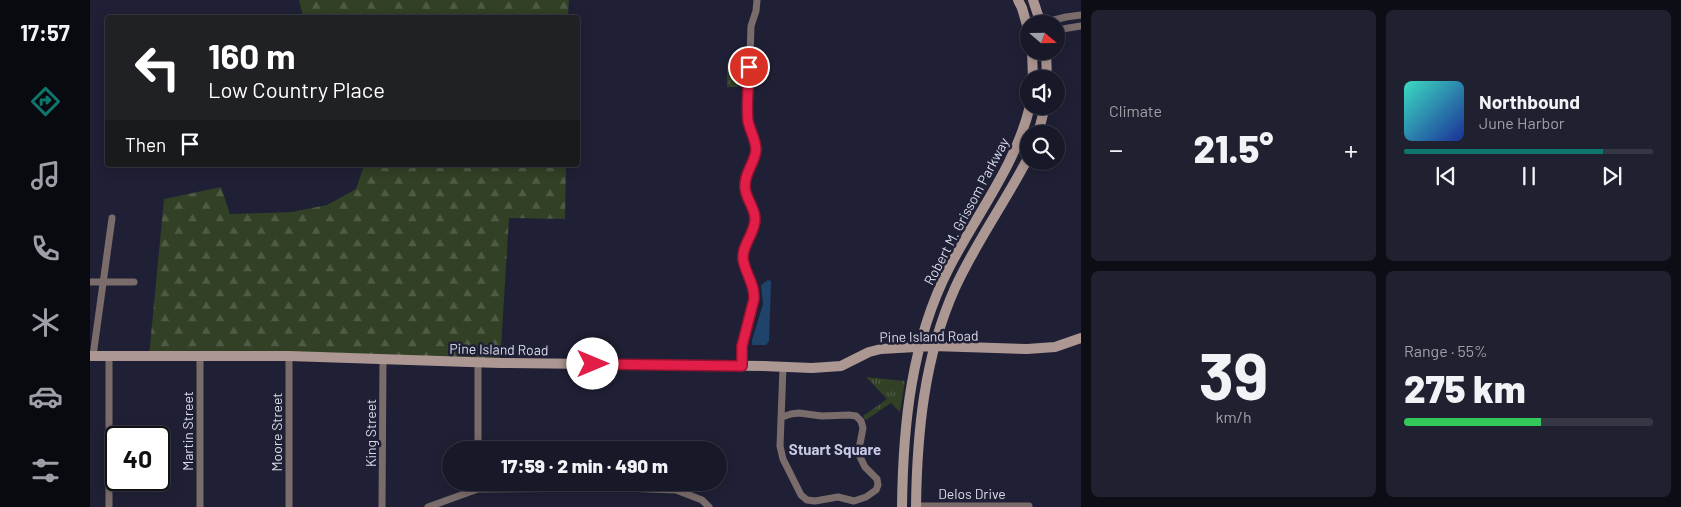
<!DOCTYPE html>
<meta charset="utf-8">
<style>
:root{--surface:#171828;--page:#202130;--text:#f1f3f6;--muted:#9ea0a8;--line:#363745;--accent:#0f766e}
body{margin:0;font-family:Barlow,sans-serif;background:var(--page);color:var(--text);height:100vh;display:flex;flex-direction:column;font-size:19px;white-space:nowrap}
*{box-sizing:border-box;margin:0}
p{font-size:16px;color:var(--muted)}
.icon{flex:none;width:28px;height:28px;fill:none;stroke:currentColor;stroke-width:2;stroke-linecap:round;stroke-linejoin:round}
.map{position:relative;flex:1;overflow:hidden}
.side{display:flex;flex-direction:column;gap:10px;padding:10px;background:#0d0d16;width:600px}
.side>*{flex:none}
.guide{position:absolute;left:15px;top:15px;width:475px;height:152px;border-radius:5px;box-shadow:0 2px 12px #0003,0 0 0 1px var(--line);background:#202124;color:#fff;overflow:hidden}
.needle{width:32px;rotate:110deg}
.controls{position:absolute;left:930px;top:15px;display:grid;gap:10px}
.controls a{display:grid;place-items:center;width:45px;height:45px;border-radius:50%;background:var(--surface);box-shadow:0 2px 12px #0003,0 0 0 1px var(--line);font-size:25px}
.speed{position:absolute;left:15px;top:426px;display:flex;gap:10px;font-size:25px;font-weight:700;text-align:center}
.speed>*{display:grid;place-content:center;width:65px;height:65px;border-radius:50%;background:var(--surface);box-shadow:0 2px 12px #0003,0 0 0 1px var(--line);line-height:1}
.speed .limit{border:2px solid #111;border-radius:8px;background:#fff;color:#111}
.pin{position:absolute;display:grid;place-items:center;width:42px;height:42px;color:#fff;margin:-21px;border:2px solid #fff;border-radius:50%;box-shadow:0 1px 5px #0007}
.me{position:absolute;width:55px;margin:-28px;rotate:90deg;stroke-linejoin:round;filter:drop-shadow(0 0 4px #0008)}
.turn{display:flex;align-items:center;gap:18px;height:105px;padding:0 20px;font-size:22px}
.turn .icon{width:65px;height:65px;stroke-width:2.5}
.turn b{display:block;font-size:35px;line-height:42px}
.then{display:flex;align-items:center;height:48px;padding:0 20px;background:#0003;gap:10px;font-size:19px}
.big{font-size:38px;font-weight:800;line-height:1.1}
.side .card{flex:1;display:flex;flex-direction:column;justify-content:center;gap:8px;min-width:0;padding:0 18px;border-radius:8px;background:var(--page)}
.side .dial{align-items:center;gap:0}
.dial b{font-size:65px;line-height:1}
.song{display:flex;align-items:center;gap:15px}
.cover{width:60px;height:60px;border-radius:8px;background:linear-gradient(135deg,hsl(170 70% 55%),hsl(230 70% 35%))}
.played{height:5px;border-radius:2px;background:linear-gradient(90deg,var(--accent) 80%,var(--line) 80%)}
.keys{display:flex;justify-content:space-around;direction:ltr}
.heat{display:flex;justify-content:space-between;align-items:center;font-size:28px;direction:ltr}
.charge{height:8px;border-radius:4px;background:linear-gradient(90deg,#34c759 55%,var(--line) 0)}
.side .tiles{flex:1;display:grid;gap:10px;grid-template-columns:repeat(2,1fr)}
.trip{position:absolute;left:352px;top:441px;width:285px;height:50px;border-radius:25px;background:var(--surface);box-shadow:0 2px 12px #0003,0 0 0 1px var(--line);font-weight:800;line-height:50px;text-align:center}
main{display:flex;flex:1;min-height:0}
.tab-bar{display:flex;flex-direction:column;width:90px;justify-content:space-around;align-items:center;background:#090a10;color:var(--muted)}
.tab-bar .icon{width:35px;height:35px}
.tab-bar .on{color:var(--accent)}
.tab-bar b{font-size:22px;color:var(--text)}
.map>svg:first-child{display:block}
.forest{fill:url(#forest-firs)}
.park{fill:url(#park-tufts)}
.water{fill:#1f436a}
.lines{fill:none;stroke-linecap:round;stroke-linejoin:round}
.street{stroke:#7a6c6a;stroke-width:7}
.secondary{stroke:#ad9792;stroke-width:10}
.route-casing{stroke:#92132f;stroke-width:12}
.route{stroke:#e11d48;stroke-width:9}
.labels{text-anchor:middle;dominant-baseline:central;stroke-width:5;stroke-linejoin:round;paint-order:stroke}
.street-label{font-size:14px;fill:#d9dae9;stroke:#1f2035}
.neighbourhood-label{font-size:15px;font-weight:bold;fill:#c8c9e6;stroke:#1f2035}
</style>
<main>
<nav class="tab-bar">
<b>17:57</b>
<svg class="icon on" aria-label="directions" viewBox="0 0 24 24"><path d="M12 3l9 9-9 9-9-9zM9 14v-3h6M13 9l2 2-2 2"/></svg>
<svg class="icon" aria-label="music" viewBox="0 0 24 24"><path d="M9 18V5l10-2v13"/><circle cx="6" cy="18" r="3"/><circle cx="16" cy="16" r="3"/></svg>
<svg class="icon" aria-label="phone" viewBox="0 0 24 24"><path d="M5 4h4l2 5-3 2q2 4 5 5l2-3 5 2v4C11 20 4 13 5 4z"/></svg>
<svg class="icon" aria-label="climate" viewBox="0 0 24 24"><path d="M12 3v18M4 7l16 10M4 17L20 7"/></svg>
<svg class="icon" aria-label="car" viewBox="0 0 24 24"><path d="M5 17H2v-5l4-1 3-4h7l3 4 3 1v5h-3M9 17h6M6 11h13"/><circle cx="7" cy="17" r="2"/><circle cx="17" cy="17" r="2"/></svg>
<svg class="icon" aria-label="filters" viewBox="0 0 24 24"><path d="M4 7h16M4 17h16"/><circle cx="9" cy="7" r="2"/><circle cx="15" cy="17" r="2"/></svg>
</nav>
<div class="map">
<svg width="991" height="507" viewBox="0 0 991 507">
<defs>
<pattern id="forest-firs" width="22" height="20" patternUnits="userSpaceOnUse" patternTransform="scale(1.25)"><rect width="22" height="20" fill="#324025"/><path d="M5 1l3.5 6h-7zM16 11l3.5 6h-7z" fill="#4f5b45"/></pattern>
<pattern id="park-tufts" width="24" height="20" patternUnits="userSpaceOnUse" patternTransform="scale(1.25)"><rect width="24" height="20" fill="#324025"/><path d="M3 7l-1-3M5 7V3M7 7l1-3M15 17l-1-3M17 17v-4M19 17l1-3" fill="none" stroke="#4f5b45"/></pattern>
</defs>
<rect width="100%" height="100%" fill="#1f2035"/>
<!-- forest -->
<path class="forest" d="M 209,0 L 479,0 L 478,17 L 213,17 Z
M 274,165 L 476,165 L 475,219 L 419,218 L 410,363 L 59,356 L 74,199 L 131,187 L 140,214 L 202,212 L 237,205 L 266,189 Z"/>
<!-- park -->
<path class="park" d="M 637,64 L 650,65 L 648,87 L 637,87 Z
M 776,377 L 815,381 L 810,412 L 801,403 L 776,420 L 773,416 L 797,399 Z"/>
<!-- water -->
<path class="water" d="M 678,280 L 681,281 L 681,285 L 679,341 L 676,345 L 662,345 L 662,340 L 673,304 L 671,285 Z"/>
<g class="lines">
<!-- street -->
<path class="street" d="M 948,24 L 976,17 L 991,15
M 966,30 L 991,26
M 0,282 L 44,282
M 3,356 L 22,218
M 199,356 L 199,507
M 388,362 L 388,450
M 652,366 L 652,346 L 664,292 L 654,264 L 653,253 L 656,244 L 663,231 L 665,218 L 664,211 L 657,198 L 655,184 L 666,152 L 664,139 L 658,119 L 661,26 L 666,11 L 667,0
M 692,417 L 701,414 L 709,413 L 732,416 L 759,415 L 766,416 L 771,421 L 773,428 L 769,449 L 770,457 L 775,467 L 787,479 L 788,485 L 786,490 L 776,497 L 764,501 L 748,497 L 725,501 L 717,500 L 711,495 L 693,459 L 690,446 L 693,367
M 826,506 L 939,506
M 19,507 L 19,356
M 110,507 L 110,356
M 292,507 L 293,359
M 338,507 L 388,489 L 534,488 L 586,490 L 612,500 L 619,507"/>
<!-- secondary -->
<path class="secondary" d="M 928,0 L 932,8 L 939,32
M 943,0 L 951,24
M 942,51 L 943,79
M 956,51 L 957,79
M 948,134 L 955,106
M 0,356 L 199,356 L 410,363 L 673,366 L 722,368 L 751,366 L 779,352 L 791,349 L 843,346 L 937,349 L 965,347 L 991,338
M 812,507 C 813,425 821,342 859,268 C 886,215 926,165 940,106
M 826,507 C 827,433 834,357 865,288 C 886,242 916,201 939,156"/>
</g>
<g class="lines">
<defs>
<path id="route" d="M 503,364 L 652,366 L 652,346 L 664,299 C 665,284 655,273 653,259 C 652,244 665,234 665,219 C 665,207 655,198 655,187 C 654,173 665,163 666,150 C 666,140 660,131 658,121 C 656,104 659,85 659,67"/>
</defs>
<!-- route casing -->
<use href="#route" class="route-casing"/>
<!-- route -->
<use href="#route" class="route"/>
</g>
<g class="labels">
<!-- street labels -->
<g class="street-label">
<text transform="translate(876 211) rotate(-62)">Robert M. Grissom Parkway</text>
<text transform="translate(839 336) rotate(-1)">Pine Island Road</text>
<text transform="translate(409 349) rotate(1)">Pine Island Road</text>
<text transform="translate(97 431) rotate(-90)">Martin Street</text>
<text transform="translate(186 432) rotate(-90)">Moore Street</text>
<text transform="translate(280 433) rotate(-90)">King Street</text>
<text x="882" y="493">Delos Drive</text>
</g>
<!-- neighbourhood labels -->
<g class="neighbourhood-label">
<text x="745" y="449">Stuart Square</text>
</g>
</g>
</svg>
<div class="controls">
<a><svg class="needle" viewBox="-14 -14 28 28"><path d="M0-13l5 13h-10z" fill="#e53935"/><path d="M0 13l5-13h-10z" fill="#9ea0a8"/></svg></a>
<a><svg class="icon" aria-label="sound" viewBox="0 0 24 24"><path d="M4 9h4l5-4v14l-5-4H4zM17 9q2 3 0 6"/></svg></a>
<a><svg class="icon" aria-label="search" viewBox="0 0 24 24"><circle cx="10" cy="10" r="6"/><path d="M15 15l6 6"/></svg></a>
</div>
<div class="speed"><div class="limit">40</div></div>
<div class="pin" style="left:659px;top:67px;background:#d93025"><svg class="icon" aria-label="arrive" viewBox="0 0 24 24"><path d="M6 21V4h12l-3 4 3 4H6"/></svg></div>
<svg class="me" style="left:503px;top:364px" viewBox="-20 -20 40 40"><circle r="19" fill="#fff"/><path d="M0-13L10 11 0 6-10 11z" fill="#e11d48"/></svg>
<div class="trip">17:59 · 2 min · 490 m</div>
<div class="guide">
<div class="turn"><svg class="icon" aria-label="left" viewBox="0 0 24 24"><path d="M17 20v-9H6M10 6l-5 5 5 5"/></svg><div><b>160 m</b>Low Country Place</div></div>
<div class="then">Then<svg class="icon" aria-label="arrive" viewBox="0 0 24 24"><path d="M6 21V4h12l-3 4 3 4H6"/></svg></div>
</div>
</div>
<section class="side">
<div class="tiles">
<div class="card"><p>Climate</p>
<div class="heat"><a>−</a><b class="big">21.5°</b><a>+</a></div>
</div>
<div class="card">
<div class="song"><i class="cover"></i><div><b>Northbound</b><p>June Harbor</p></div></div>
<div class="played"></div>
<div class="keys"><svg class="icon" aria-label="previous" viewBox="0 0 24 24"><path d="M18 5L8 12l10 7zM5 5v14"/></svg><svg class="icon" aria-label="pause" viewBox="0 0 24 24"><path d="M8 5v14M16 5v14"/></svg><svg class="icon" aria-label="next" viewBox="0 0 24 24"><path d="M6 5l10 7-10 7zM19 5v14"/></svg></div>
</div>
<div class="card dial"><b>39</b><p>km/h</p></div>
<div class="card"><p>Range · 55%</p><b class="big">275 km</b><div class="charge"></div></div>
</div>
</section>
</main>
